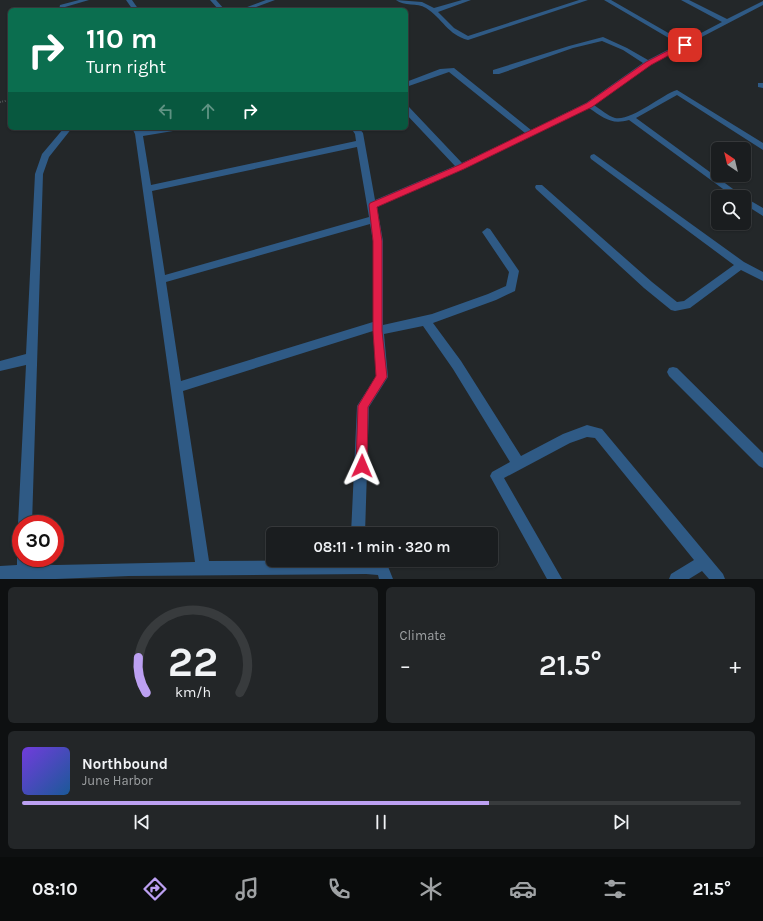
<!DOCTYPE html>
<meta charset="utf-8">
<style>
:root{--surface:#1a1d1f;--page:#232628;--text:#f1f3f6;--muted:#9fa2a4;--line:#383b3d;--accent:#bca0f2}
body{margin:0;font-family:Karla,sans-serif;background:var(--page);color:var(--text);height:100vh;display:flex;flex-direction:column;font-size:15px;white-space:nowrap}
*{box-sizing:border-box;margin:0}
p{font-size:13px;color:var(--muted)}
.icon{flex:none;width:22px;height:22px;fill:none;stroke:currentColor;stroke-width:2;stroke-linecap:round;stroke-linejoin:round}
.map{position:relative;height:579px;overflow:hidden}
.sheet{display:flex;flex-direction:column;gap:8px;padding:8px;background:#0e1011;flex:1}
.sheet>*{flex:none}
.hud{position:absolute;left:8px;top:8px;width:400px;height:122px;border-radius:6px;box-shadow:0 1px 3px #0004,0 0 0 1px var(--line);background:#0b6e4f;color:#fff;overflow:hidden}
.needle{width:26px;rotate:325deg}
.buttons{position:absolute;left:711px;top:142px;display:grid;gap:8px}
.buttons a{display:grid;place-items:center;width:40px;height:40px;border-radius:6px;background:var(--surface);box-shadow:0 1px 3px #0004,0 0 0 1px var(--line);font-size:20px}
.speed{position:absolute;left:12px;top:515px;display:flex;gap:8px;font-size:20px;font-weight:700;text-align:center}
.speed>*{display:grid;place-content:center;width:52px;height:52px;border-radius:50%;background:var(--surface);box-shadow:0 1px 3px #0004,0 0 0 1px var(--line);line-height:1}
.speed .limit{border:6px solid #d22;background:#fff;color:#111}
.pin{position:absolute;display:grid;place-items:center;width:34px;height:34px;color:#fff;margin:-17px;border-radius:8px;box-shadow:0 2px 6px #0006}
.me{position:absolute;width:44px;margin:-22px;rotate:1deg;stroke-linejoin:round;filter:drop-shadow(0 0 3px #0008)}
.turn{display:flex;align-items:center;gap:14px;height:84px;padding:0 12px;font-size:18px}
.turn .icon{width:52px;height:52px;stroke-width:2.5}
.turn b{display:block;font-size:28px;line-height:34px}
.lanes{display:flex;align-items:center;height:38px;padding:0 12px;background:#0003;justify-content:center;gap:20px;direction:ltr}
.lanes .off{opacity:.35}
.big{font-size:30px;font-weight:600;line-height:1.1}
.sheet .widget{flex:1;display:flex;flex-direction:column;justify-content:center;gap:6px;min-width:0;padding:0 14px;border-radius:6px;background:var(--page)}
.sheet .dial{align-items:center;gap:0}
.dial svg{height:104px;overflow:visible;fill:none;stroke:var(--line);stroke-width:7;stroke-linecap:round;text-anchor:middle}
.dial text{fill:var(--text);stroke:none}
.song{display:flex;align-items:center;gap:12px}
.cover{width:48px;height:48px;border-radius:6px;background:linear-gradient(135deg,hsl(260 70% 55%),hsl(210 70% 35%))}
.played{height:4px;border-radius:2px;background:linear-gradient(90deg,var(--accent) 65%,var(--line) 65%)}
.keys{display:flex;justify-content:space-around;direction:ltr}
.heat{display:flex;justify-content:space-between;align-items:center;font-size:22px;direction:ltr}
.sheet .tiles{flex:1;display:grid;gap:8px;grid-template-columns:1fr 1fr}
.widget:last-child{grid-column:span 2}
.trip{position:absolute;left:266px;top:527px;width:232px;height:40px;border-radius:6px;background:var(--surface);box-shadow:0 1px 3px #0004,0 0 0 1px var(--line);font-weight:600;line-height:40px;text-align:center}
.dock{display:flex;height:64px;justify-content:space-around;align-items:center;background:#0a0c0c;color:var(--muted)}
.dock .icon{width:28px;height:28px}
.dock .on{color:var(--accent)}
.dock b{font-size:18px;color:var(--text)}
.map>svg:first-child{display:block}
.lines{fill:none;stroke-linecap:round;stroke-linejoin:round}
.path{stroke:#76797b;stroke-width:2;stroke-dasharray:0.5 2;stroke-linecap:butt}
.minor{fill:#2f5a85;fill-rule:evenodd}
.route{fill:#e11d48;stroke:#92132f}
</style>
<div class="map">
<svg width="763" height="579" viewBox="0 0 763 579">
<rect width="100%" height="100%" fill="#232729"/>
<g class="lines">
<!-- path -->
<path class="path" d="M 0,102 L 10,100"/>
<!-- minor -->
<path class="minor" d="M 79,0 L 89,0 L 65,7 L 65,10 L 59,10 L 60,5 Z
M 126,0 L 132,0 L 139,10 L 133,10 Z
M 210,0 L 216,0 L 225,10 L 219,10 Z
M 266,0 L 275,0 L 248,10 L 239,10 Z
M 396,0 L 422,2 L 434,8 L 462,0 L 471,0 L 438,12 L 454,28 L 468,36 L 579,0 L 588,0 L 468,40 C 448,35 442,18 426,8 C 417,2 404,7 396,0 Z
M 604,0 L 611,0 L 684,42 L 722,22 L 681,0 L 689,0 L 727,19 L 763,1 L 763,5 L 650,64 L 594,105 C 600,109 608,116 615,118 C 632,121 661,95 677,90 L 763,143 L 763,150 L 677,95 L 636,118 L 744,197 L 763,208 L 763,216 L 744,204 L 744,197 L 734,197 L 629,120 C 611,125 604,118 589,108 L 464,169 L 377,207 L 383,241 L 383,325 L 432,314 L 488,294 L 506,286 L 509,272 L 482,232 L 487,228 L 490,229 L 519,271 L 515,291 L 496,300 L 433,323 L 461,361 L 521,456 L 563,434 L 587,425 L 602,429 L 723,574 L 725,579 L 709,579 L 702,571 L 689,579 L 669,579 L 671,574 L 694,560 L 595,438 L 587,437 L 570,443 L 504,478 L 562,579 L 547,579 L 490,476 L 492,472 L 510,462 L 453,369 L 423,326 L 384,334 L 388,377 L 369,407 L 365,534 L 351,534 L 357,406 L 376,376 L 373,331 L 183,391 L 209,561 L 366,560 L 387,564 L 393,579 L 379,579 L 378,575 L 366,574 L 129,576 L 56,579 L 0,579 L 0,566 L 17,565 L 17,558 L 21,552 L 21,558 L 31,558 L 30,564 L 56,565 L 195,562 L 135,134 L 132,128 L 140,128 L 141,131 L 158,128 L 177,128 L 173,131 L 143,136 L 151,185 L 356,141 L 355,134 L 351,128 L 359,128 L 363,133 L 375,200 L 455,166 L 406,114 L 406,107 L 409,107 L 462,163 L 525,133 L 449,72 L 406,87 L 406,82 L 440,69 L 454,68 L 531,130 L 586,103 L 643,63 L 623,50 L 602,41 L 573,48 L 499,74 L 493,74 L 493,70 L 569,46 L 603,37 L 627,48 L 648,60 L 679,44 ZM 357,147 L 369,217 L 165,275 L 152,191 ZM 370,224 L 373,241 L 373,322 L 181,381 L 166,282 Z
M 758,83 L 763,83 L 763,88 L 758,87 Z
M 64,128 L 72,128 L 49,157 L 43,174 L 32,524 L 21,524 L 21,529 L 18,524 L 26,365 L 0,371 L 0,361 L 26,354 L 35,174 L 42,154 Z
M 594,154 L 744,262 L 763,272 L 763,281 L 741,270 L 690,308 L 675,311 L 671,310 L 644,288 L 536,189 L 535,187 L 536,185 L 542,185 L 652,282 L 677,302 L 684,301 L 734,265 L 591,159 L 590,157 L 591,155 Z
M 673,367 L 677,368 L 763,453 L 763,468 L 759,466 L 669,376 L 667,372 L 669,368 Z"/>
</g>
<!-- route -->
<path class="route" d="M 683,43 L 688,45 L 651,65 L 592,107 L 464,169 L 377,207 L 382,241 L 382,331 L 387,377 L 368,407 L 367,466 L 366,469 L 362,471 L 358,469 L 356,466 L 358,406 L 376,376 L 373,331 L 373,241 L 369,205 L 370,203 L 459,165 L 587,103 L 646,62 Z"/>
</svg>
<div class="buttons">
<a><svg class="needle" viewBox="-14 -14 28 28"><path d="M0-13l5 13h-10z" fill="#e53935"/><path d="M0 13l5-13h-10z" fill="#9fa2a4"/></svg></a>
<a><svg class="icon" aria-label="search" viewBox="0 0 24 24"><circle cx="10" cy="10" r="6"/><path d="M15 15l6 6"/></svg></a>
</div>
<div class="speed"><div class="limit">30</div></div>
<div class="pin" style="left:685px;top:45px;background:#d93025"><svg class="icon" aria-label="arrive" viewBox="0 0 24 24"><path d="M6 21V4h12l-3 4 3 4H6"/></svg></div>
<svg class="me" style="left:362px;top:466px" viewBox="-20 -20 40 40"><path d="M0-17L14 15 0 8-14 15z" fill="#e11d48" stroke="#fff" stroke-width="4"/></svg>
<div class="trip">08:11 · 1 min · 320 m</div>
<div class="hud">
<div class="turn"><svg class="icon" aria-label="right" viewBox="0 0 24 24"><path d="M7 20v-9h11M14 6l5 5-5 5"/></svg><div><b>110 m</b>Turn right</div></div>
<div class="lanes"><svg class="icon off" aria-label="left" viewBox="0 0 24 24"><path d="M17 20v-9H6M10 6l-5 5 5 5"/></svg><svg class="icon off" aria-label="ahead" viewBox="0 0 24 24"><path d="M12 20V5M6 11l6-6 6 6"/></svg><svg class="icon" aria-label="right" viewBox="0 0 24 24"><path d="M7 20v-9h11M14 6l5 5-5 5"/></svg></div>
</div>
</div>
<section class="sheet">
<div class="tiles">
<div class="widget dial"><svg viewBox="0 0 100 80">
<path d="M14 69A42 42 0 1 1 86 69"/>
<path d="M14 69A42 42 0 0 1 8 42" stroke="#bca0f2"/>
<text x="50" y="56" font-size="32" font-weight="700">22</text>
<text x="50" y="72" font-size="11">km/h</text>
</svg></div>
<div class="widget"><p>Climate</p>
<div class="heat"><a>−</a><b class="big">21.5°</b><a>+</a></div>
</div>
<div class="widget">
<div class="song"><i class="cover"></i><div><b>Northbound</b><p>June Harbor</p></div></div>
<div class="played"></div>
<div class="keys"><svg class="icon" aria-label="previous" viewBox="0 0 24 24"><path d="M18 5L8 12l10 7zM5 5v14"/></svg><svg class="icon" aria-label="pause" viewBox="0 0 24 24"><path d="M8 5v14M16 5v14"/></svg><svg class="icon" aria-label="next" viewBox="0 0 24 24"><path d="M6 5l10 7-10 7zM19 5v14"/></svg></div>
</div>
</div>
</section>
<nav class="dock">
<b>08:10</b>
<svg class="icon on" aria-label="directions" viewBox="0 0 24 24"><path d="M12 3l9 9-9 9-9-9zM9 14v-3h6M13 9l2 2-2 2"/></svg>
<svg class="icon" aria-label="music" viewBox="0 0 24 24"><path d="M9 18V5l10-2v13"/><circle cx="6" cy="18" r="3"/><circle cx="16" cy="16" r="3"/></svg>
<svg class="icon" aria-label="phone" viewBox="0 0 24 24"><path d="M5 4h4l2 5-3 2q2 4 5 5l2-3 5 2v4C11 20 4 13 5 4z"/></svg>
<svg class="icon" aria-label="climate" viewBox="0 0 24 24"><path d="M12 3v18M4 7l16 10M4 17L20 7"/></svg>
<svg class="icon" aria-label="car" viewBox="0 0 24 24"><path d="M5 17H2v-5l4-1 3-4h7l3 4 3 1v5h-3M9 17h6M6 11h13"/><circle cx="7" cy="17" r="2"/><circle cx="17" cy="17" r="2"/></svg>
<svg class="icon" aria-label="filters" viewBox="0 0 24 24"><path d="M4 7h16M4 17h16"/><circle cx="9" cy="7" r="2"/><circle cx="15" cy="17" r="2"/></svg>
<b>21.5°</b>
</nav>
